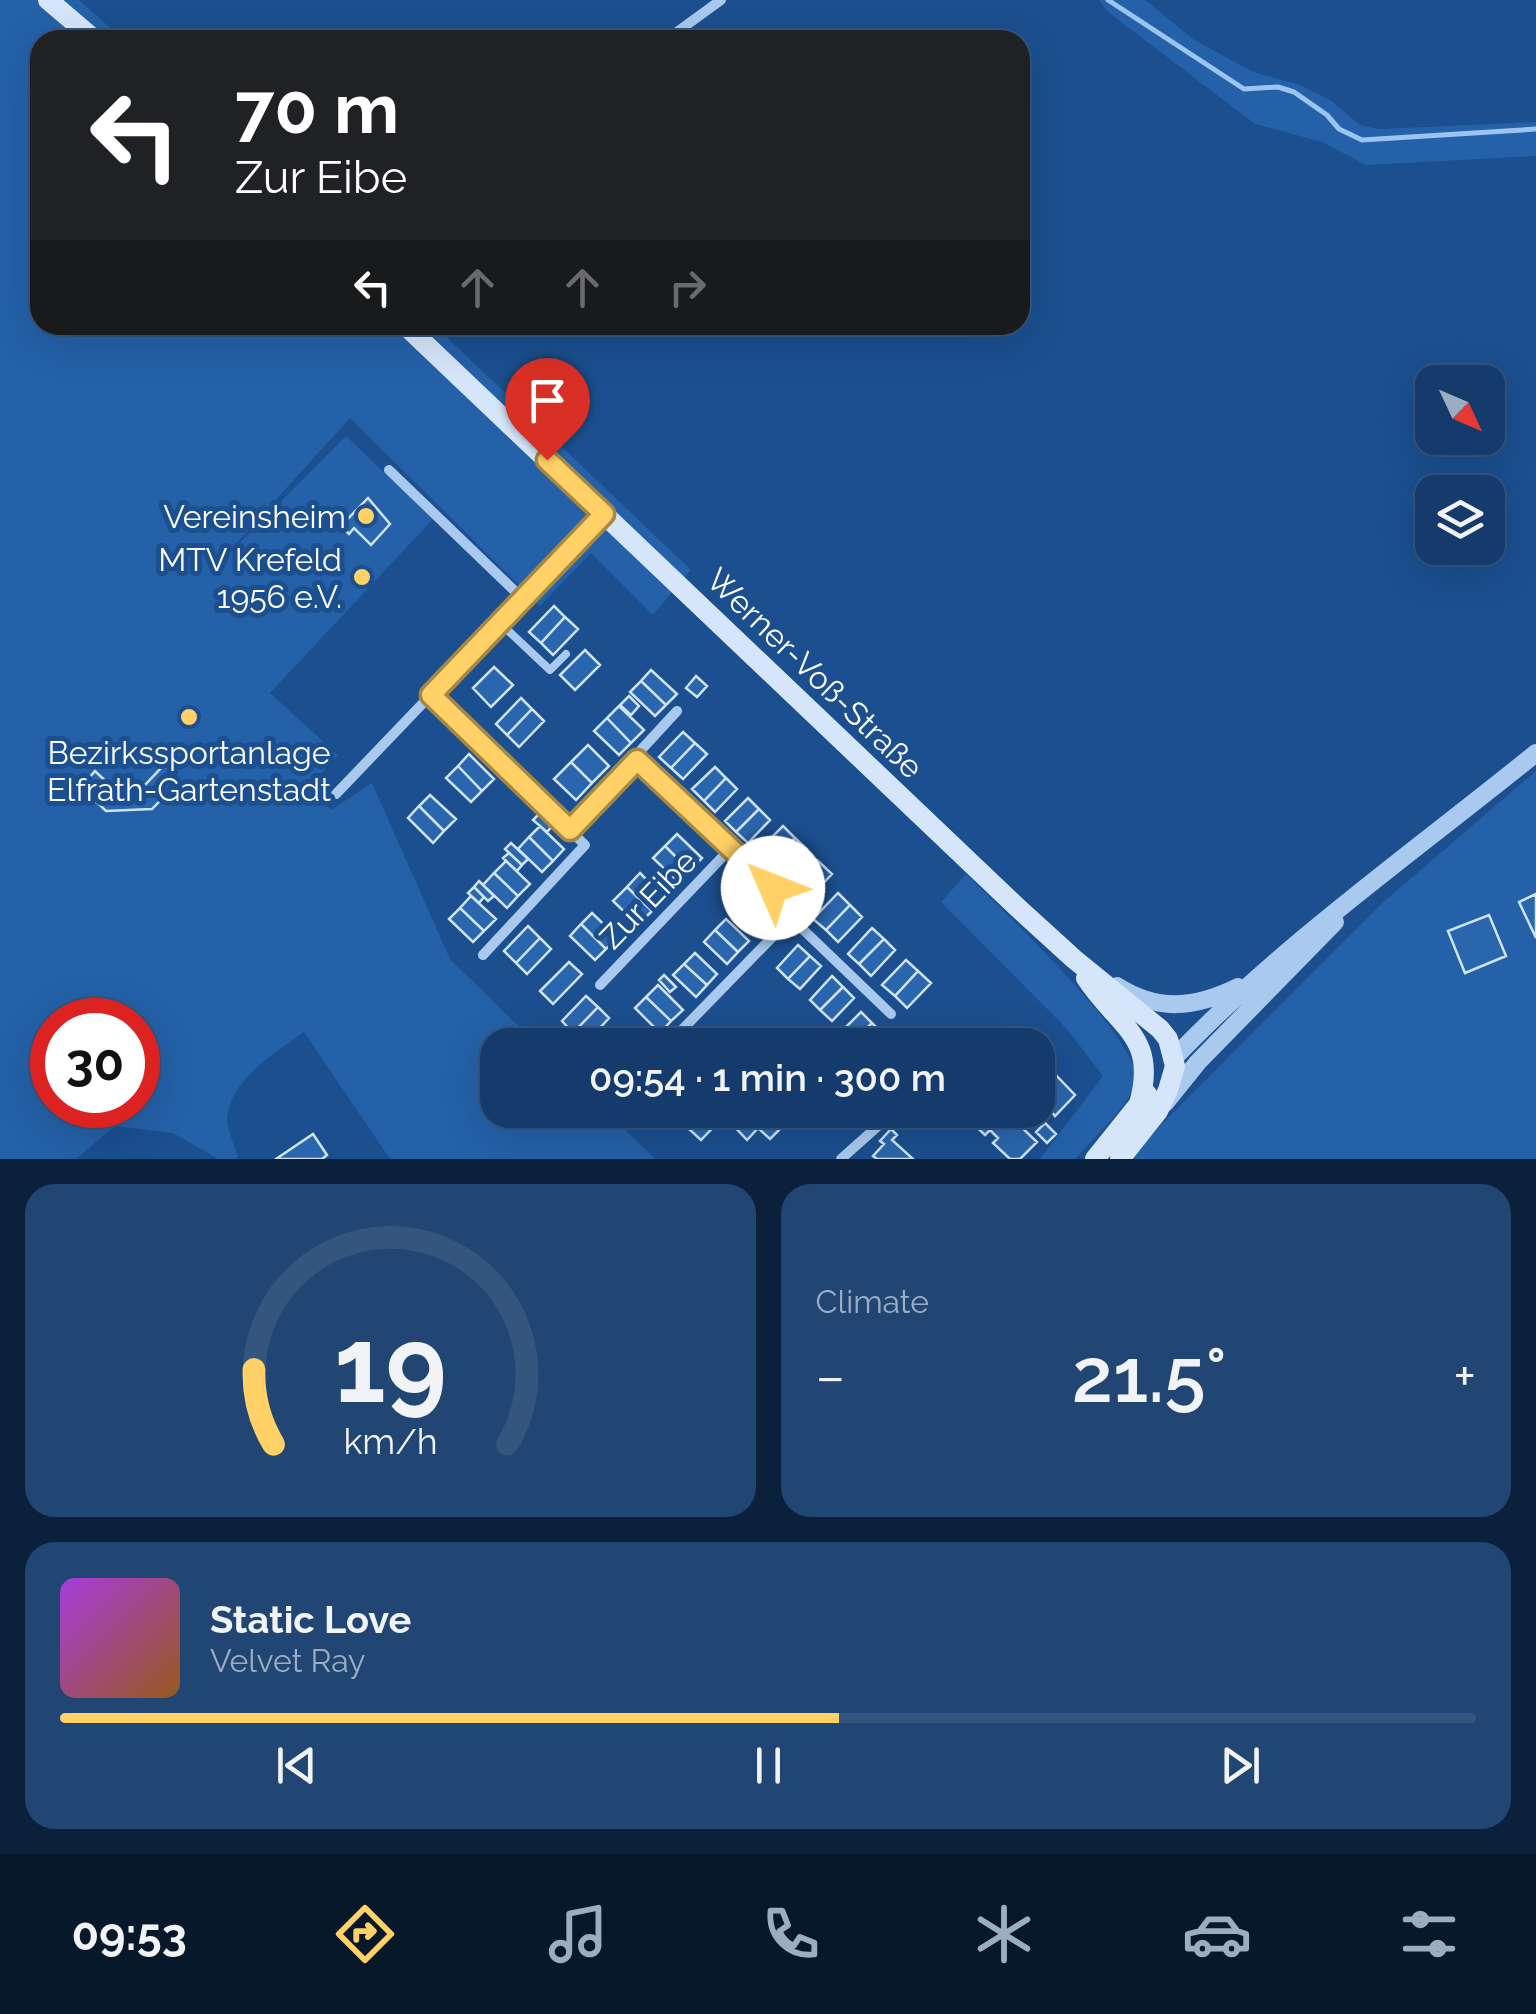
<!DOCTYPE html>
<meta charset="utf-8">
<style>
:root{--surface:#143b6b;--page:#214673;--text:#f1f3f6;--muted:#9dadc1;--line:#33557e;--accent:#ffd166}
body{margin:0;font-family:Raleway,sans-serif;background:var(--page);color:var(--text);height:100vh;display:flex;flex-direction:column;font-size:38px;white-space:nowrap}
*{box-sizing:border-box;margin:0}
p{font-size:32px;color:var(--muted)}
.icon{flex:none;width:55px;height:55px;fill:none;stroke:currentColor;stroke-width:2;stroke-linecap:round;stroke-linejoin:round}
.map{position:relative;height:1159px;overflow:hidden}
.panel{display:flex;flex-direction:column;gap:25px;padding:25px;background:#0b203b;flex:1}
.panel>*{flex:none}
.hud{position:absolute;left:30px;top:30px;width:1000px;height:305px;border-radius:30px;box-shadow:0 10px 40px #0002,0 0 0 2px var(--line);background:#202124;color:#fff;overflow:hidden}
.needle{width:65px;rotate:134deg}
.fabs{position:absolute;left:1415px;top:365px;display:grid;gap:20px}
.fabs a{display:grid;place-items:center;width:90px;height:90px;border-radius:20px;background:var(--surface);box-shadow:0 10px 40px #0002,0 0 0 2px var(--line);font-size:50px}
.speed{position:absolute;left:30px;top:998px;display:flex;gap:20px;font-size:50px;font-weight:700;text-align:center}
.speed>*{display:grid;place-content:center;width:130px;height:130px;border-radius:50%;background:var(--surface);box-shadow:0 10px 40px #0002,0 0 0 2px var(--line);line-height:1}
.speed .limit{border:15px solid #d22;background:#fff;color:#111}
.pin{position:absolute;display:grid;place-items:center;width:85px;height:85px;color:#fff;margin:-102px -42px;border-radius:50% 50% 50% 0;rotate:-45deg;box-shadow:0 0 10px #0007}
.pin .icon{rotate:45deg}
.me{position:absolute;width:110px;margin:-55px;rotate:314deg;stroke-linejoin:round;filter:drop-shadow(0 0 8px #0008)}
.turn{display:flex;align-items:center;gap:35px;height:210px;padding:0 40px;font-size:45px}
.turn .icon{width:130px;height:130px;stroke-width:2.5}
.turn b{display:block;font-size:70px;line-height:85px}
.lanes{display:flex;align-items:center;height:95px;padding:0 40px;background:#0003;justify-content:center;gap:50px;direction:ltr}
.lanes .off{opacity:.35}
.big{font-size:75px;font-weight:600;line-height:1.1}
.panel .widget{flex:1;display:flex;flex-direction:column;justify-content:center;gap:15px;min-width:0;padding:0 35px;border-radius:30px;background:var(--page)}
.panel .dial{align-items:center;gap:0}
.dial svg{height:260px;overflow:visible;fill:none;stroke:var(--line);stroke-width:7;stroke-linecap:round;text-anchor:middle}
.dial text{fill:var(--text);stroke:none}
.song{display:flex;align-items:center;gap:30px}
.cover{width:120px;height:120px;border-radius:15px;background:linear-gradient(135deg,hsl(280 70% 55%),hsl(30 70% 35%))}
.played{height:10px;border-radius:5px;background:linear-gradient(90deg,var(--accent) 55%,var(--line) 55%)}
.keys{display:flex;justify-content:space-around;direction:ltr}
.heat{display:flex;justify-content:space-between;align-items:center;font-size:55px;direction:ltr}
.panel .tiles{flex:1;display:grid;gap:25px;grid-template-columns:1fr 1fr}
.widget:last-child{grid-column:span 2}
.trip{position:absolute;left:480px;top:1028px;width:575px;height:100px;border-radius:30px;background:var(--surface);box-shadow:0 10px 40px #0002,0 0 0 2px var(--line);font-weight:600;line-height:100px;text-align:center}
.tab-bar{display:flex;height:160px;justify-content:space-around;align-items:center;background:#08182b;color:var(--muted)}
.tab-bar .icon{width:70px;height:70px}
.tab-bar .on{color:var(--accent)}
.tab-bar b{font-size:45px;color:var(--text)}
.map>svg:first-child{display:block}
.green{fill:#2461a8;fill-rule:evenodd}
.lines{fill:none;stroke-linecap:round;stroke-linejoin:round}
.stream{stroke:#9cc4f0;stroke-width:5}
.building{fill:#2a66ad;stroke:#cfe3fa;stroke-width:2.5}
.service{stroke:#a9c9ee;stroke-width:8}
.minor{stroke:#a9c9ee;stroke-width:10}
.tertiary{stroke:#a9c9ee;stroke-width:18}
.secondary{stroke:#d6e6fa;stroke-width:20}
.route-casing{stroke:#a68842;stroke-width:25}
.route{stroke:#ffd166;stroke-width:18}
.poi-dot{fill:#ffd166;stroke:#1b4f8f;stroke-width:4}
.labels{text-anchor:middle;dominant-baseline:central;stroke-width:10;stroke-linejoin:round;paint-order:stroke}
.poi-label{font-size:32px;fill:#fff;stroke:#1b4f8f;text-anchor:end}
.street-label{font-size:32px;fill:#fff;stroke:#1b4f8f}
</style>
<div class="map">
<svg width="1536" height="1159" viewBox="0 0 1536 1159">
<rect width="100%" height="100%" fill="#1b4f8f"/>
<!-- green -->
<path class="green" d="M 0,0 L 79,0 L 124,40 L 40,40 L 40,325 L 434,325 L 691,570 L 653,615 L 591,553 L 540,606 L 350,418 L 204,579 L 346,436 L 433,519 L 270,693 L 338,755 L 309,788 L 331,810 L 372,783 L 450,959 L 538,1045 L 498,1045 L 498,1110 L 605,1110 L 655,1159 L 390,1159 L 304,1032 C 276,1052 230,1079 227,1119 C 227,1130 235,1146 238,1157 L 235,1159 L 218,1159 L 173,1133 L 115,1126 L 76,1159 L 0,1159 ZM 368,499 L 390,524 L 371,545 L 354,529 L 349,534 ZM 164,765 L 180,780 L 174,785 L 107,811 L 81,787 L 95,772 L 114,789 L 142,788 ZM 52,1020 L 138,1020 L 138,1105 L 52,1105 Z
M 1099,0 L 1145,0 L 1193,39 L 1253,72 L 1300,85 L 1330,100 L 1360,125 L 1379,129 L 1536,122 L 1536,156 L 1366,165 L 1322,142 L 1255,124 L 1108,12 Z
M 1536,771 L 1536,1159 L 1131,1159 L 1156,1130 L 1380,905 Z
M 966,874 C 998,906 1140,1039 1136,1080 C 1134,1101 1090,1142 1075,1159 L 1040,1159 L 1103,1076 L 1066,1028 L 941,902 Z"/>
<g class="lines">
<!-- stream -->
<path class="stream" d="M 1108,0 L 1244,89 L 1278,87 L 1294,92 L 1327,115 L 1339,129 L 1362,140 L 1536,129"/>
</g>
<!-- building -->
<path class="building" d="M 368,498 L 390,524 L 371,545 L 354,528 L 349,534 L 341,526 Z
M 554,606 L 565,617 L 541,643 L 529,632 Z
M 565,617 L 578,629 L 553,655 L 541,643 Z
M 585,650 L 600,665 L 575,690 L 560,675 Z
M 494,667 L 513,685 L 491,707 L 473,688 Z
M 651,670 L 677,694 L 666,705 L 641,681 Z
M 696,676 L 707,686 L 697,697 L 686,688 Z
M 641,681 L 666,705 L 655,716 L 630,692 Z
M 629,696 L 639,706 L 631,715 L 620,705 Z
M 521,698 L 532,709 L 507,735 L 496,724 Z
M 619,706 L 644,730 L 631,743 L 607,718 Z
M 532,709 L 544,721 L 519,747 L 507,735 Z
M 607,718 L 631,743 L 619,755 L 594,731 Z
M 683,732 L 695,743 L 671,768 L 659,757 Z
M 695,743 L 707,754 L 683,779 L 671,768 Z
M 588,745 L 609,766 L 592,783 L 571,762 Z
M 469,754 L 494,779 L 482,791 L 458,766 Z
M 571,762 L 592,783 L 576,800 L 554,779 Z
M 164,765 L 180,780 L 152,809 L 106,811 L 81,787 L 95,771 L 114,789 L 142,788 Z
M 458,766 L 482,791 L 471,802 L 446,778 Z
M 715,767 L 726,778 L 704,801 L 692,789 Z
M 726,778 L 737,789 L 715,812 L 704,801 Z
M 430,795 L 456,819 L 444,831 L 419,806 Z
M 748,798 L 759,809 L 736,832 L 725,821 Z
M 419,806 L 444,831 L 433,843 L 408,818 Z
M 759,809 L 770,820 L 748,843 L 736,832 Z
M 540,813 L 553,825 L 547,832 L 533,820 Z
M 540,826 L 564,849 L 553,861 L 529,837 Z
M 783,826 L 795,838 L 769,864 L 757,852 Z
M 677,834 L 702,858 L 690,871 L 665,846 Z
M 529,837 L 553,861 L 542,872 L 518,849 Z
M 795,838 L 807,849 L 781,876 L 769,864 Z
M 511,843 L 528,859 L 522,865 L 505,849 Z
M 665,846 L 690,871 L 678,882 L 653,858 Z
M 509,853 L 522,865 L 517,871 L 503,858 Z
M 817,860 L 832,874 L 808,899 L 793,885 Z
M 506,861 L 530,884 L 518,896 L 494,873 Z
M 494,873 L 518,896 L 507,908 L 483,885 Z
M 640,873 L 665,898 L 652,911 L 627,887 Z
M 479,881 L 494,896 L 488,901 L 474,887 Z
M 474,887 L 484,897 L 479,903 L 468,893 Z
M 627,887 L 652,911 L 638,925 L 613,901 Z
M 838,893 L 850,905 L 826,930 L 813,919 Z
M 1536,894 L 1536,938 L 1519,902 Z
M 471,896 L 496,919 L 484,931 L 460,908 Z
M 850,905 L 862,917 L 838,942 L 826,930 Z
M 460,908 L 484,931 L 473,942 L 449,919 Z
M 592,913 L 617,937 L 606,949 L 581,924 Z
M 1489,915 L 1506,956 L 1465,973 L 1448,931 Z
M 726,919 L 749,941 L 738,952 L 715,930 Z
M 581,924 L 606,949 L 595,960 L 570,936 Z
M 528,926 L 540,938 L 516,963 L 504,951 Z
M 872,928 L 884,939 L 859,964 L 848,954 Z
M 715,930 L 738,952 L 727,964 L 704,942 Z
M 540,938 L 551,949 L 527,974 L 516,963 Z
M 884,939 L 895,950 L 871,976 L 859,964 Z
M 798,945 L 810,956 L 788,979 L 777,968 Z
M 695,953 L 717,974 L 707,985 L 684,964 Z
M 810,956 L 821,966 L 800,989 L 788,979 Z
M 906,960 L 918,971 L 895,996 L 882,985 Z
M 569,962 L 582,974 L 553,1004 L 540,991 Z
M 684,964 L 707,985 L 696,997 L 673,975 Z
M 918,971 L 931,983 L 907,1008 L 895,996 Z
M 664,975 L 676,987 L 670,992 L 659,980 Z
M 832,976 L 843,987 L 820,1010 L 810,1000 Z
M 658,985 L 683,1010 L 671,1021 L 646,997 Z
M 843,987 L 854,998 L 832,1021 L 820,1010 Z
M 586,996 L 598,1007 L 573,1033 L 562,1021 Z
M 646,997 L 671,1021 L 660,1033 L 635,1008 Z
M 598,1007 L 609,1018 L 585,1044 L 573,1033 Z
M 861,1012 L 872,1023 L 850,1045 L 844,1045 L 836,1037 Z
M 872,1023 L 883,1034 L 872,1045 L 850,1045 Z
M 621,1029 L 633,1041 L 628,1045 L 605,1045 Z
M 724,1032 L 733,1040 L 728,1045 L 712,1045 Z
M 740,1032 L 751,1042 L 728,1045 L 733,1040 Z
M 1038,1071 L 1045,1078 L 1052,1071 L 1075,1095 L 1055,1116 L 1050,1110 L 1045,1115 L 1038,1108 Z
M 685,1110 L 707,1110 L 689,1129 L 677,1117 Z
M 707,1110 L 717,1110 L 724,1116 L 701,1140 L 689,1129 Z
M 772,1110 L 800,1110 L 786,1124 Z
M 959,1110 L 1000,1110 L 990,1121 L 996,1126 L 1002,1120 L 1008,1126 L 1014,1120 L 1037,1142 L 1020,1159 L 1010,1159 L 993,1143 L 998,1138 L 990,1130 L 985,1135 Z
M 744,1114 L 758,1128 L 747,1140 L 733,1125 Z
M 770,1117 L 781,1128 L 770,1139 L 758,1128 Z
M 1045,1123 L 1056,1134 L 1047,1143 L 1036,1132 Z
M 891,1129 L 897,1135 L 892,1140 L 913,1159 L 877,1159 L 873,1156 L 884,1144 L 880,1141 Z
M 313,1134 L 327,1155 L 322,1159 L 276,1159 Z"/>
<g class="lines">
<!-- service -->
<path class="service" d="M 500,623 L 550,670 L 566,654"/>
<!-- minor -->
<path class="minor" d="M 666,40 L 721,0
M 389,470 L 523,599
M 431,695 L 585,845 L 483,955
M 637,760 L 641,750 L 677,711
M 336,794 L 604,514
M 570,830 L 637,760 L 794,909 L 791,918 L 673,1039 L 679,1045
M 791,918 L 891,1014
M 600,985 L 731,848
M 975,1045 L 992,1033
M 747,1110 L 748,1111
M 841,1159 L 896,1110"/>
<!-- tertiary -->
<path class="tertiary" d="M 1117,986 C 1158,1012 1195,1008 1238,987
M 1175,1057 C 1284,943 1414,852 1536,753
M 1165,1103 L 1198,1062 L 1335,922"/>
<!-- secondary -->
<path class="secondary" d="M 48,0 L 95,40
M 405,325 L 1018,908 L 1074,959 L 1160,1029 L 1168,1039 L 1175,1066 L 1168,1090 L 1158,1111 L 1120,1159
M 1086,978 C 1119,1028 1158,1036 1139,1104
M 1095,1159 L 1147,1094"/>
</g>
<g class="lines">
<defs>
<path id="route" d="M 547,460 L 604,514 L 431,695 L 570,830 L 637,760 L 773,888"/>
</defs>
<!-- route casing -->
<use href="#route" class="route-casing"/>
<!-- route -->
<use href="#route" class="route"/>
</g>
<!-- markers -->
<g class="poi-dot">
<circle cx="366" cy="516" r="10"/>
<circle cx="362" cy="577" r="10"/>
<circle cx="189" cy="717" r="10"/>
</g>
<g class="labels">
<!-- poi labels -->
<g class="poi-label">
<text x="346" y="516">Vereinsheim</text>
<text x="342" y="559">MTV Krefeld<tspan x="342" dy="37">1956 e.V.</tspan></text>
<text x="189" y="752" text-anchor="middle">Bezirkssportanlage<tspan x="189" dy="37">Elfrath-Gartenstadt</tspan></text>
</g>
<!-- street labels -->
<g class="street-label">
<text transform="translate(815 673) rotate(44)">Werner-Voß-Straße</text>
<text transform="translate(648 899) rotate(-46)">Zur Eibe</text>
</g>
</g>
</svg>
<div class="fabs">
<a><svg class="needle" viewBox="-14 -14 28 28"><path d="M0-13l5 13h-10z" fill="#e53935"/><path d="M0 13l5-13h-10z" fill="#9dadc1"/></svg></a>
<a><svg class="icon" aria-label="layers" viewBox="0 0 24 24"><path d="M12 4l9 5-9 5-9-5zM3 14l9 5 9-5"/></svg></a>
</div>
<div class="speed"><div class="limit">30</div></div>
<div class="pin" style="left:547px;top:460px;background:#d93025"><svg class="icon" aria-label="arrive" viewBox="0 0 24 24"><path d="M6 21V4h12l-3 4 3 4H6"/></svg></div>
<svg class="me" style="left:773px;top:888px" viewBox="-20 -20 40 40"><circle r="19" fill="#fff"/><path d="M0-13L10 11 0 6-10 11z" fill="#ffd166"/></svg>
<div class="trip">09:54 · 1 min · 300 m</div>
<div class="hud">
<div class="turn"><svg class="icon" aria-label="left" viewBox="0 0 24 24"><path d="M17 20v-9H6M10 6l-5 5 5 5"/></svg><div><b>70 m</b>Zur Eibe</div></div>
<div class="lanes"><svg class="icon" aria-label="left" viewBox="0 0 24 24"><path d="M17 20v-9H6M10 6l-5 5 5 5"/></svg><svg class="icon off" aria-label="ahead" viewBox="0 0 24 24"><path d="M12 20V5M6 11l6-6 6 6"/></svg><svg class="icon off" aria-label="ahead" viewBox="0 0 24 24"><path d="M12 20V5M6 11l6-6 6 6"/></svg><svg class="icon off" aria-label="right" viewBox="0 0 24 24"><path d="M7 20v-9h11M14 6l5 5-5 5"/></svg></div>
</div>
</div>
<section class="panel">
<div class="tiles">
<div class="widget dial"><svg viewBox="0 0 100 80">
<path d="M14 69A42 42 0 1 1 86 69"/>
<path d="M14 69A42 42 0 0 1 8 46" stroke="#ffd166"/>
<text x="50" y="56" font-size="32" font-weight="700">19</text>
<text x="50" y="72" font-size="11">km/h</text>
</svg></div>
<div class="widget"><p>Climate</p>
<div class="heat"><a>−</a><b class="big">21.5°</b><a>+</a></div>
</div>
<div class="widget">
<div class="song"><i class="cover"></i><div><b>Static Love</b><p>Velvet Ray</p></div></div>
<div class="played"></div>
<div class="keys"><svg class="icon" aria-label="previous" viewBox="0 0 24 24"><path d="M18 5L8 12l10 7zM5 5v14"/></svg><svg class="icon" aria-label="pause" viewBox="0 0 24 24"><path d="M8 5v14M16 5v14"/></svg><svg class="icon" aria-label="next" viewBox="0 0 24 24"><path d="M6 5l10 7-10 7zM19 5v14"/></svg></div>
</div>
</div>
</section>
<nav class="tab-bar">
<b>09:53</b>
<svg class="icon on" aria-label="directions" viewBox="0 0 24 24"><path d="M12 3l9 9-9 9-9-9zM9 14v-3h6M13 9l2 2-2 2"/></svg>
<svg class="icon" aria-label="music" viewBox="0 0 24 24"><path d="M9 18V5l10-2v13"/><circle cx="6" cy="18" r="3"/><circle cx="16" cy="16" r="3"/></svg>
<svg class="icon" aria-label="phone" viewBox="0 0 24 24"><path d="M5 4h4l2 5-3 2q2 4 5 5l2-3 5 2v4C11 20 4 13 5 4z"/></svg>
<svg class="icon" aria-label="climate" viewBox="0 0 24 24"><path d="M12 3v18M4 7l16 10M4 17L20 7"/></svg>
<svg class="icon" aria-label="car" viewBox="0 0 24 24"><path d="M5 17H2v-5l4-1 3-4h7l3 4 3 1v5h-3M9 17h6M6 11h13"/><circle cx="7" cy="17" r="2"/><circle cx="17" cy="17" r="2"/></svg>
<svg class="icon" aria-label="filters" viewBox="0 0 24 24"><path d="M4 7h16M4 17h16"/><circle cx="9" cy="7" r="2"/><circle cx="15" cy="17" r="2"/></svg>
</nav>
